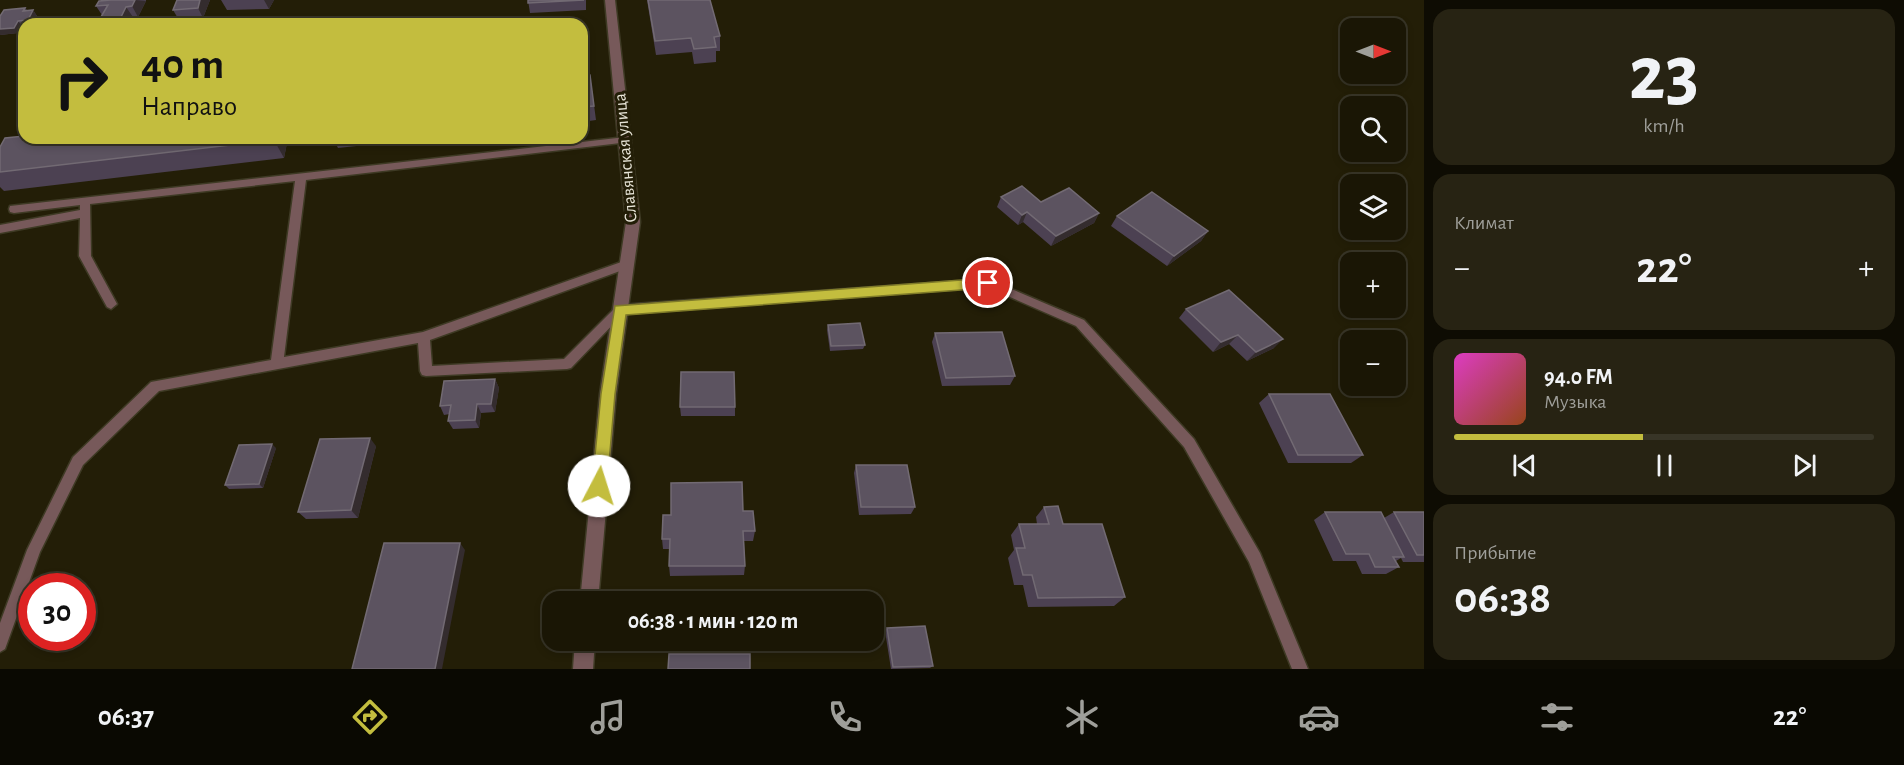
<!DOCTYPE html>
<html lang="ru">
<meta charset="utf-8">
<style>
:root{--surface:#1a1605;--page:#272313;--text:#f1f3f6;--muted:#9f9f9a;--line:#383527;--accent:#c3bd3e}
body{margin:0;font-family:"Alegreya Sans",sans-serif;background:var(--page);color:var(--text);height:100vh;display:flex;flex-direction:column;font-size:22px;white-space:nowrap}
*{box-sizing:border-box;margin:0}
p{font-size:20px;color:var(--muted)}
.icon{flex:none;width:33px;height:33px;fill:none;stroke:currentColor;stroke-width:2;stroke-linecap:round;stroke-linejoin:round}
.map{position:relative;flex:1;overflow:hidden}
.sheet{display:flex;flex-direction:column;gap:9px;padding:9px;background:#0e0c03;width:480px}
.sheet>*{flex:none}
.banner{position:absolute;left:18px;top:18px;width:570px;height:126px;border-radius:18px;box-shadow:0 3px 9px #0003,0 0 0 2px var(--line);background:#c3bd3e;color:#111;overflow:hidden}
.needle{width:39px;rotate:90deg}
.fabs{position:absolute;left:1340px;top:18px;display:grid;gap:12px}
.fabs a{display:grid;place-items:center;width:66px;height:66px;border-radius:12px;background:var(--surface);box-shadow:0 3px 9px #0003,0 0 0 2px var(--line);font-size:30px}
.speed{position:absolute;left:18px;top:573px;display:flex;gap:12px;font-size:30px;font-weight:700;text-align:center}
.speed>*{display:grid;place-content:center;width:78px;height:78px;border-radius:50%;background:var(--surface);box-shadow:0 3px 9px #0003,0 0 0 2px var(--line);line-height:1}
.speed .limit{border:9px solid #d22;background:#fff;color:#111}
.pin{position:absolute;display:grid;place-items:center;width:51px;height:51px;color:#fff;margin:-26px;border:3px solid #fff;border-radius:50%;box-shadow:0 2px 6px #0007}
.me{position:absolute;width:66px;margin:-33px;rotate:5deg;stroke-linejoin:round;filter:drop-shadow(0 0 4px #0008)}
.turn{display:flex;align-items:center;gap:21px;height:126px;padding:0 24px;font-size:27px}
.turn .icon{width:78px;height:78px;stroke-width:2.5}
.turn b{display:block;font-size:42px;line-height:51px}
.big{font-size:45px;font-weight:700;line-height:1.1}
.sheet .widget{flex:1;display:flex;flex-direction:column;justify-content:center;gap:9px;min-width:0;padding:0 21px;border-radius:18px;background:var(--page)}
.sheet .dial{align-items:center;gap:0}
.dial b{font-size:78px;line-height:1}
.song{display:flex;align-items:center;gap:18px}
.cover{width:72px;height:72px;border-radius:9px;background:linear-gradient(135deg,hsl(310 70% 55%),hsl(20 70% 35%))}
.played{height:6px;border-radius:3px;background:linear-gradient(90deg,var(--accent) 45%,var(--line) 45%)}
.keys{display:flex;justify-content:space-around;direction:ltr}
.heat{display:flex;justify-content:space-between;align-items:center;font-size:33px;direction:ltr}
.trip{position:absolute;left:542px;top:591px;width:342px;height:60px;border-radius:18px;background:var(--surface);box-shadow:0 3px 9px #0003,0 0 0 2px var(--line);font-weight:700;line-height:60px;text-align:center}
.menu{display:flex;height:96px;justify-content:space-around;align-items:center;background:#0a0902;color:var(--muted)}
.menu .icon{width:42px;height:42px}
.menu .current{color:var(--accent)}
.menu b{font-size:27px;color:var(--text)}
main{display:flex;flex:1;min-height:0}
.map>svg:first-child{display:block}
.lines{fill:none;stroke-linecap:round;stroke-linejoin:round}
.lane-casing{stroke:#3e3a24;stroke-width:3}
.street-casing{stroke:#3e3a24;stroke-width:3}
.lane{fill:#77595a;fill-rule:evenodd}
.street{fill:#77595a;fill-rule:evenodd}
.wall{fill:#4c4152}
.shaded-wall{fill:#342c2e}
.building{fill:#5c5360;stroke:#726a73;stroke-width:1.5}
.route{fill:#c3bd3e;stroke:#7f7b28;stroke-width:1.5}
.labels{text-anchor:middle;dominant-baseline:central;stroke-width:6;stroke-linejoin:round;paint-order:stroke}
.street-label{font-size:18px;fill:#e7e4d7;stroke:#231e07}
</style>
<main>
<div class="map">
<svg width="1424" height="669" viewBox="0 0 1424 669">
<rect width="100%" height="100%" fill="#231e07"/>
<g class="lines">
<defs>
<path id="lane" d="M 626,137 L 631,140 L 629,142 L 306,180 L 284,357 L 423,332 L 627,260 L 631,261 L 633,264 L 631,267 L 430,340 L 432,366 L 564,359 L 616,307 L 620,305 L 988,279 L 1084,320 L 1194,439 L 1260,553 L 1308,669 L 1292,669 L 1249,562 L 1184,447 L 1076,326 L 987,287 L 623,314 L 571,368 L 567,369 L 426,376 L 422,375 L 420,371 L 418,343 L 159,391 L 83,465 L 40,552 L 5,649 L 0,652 L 0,623 L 27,550 L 73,457 L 151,382 L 271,360 L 295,181 L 90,204 L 91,256 L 117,304 L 111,309 L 107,307 L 79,256 L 80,218 L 0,233 L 0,225 L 80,210 L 80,205 L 14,213 L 10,212 L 9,209 L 10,206 Z"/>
<path id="street" d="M 605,0 L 615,0 L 640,222 L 616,394 L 598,602 L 580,602 L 600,394 L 626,222 Z
M 575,640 L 595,640 L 593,669 L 573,669 Z"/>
</defs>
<!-- lane casing -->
<use href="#lane" class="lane-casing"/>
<!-- street casing -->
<use href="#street" class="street-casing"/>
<!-- lane -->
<use href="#lane" class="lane"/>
<!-- street -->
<use href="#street" class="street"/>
</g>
<!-- wall -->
<path class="wall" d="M 111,0 L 146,0 L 146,1 L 138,17 L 133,17 L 129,24 L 99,24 L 98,22 L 102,15 L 96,6 Z
M 177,0 L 210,0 L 203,18 L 179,20 L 173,10 Z
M 221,0 L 274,0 L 269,9 L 227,10 Z
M 528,0 L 586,0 L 586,10 L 530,13 Z
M 647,0 L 710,0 L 720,36 L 720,51 L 716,51 L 716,62 L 694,64 L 692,52 L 656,55 Z
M 25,8 L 28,11 L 33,10 L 37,16 L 32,24 L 24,24 L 24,26 L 22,26 L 18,33 L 0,35 Z
M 590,75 L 596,120 L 582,122 L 582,76 Z
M 288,138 L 284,158 L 4,191 L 0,187 L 0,147 Z
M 333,138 L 431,138 L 338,148 Z
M 1001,197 L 1041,202 L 1099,213 L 1094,223 L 1051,246 L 1023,222 L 1018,225 L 997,207 Z
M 1117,216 L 1208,231 L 1201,241 L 1167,266 L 1111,226 Z
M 1186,309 L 1274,348 L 1247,361 L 1229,344 L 1213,352 L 1179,318 Z
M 828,325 L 865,345 L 863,349 L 830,351 L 827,330 Z
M 935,333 L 1015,376 L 1010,385 L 942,386 L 932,342 Z
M 495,379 L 499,388 L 495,412 L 481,413 L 479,428 L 453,429 L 448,421 L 450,414 L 444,415 L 440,406 Z
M 1269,394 L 1363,455 L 1351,463 L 1288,463 L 1259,403 Z
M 680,407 L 735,407 L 735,416 L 681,416 Z
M 376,446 L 358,518 L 306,519 L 298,512 Z
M 276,448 L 263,488 L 229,489 L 225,485 Z
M 856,465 L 915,507 L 911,514 L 859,515 L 854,473 Z
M 1044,507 L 1063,524 L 1125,597 L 1114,606 L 1028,607 L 1023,585 L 1014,585 L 1008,558 L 1014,550 L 1011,535 L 1019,524 L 1037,524 L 1036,517 Z
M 743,511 L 755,531 L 753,541 L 744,541 L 745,566 L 744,575 L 670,576 L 669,566 L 670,549 L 663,549 L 662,539 Z
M 1325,512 L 1384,518 L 1394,512 L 1424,512 L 1424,562 L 1403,562 L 1401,558 L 1396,561 L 1399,567 L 1386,574 L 1362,574 L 1356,561 L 1333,561 L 1314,520 Z
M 887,628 L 933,666 L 930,668 L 891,669 L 885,631 Z"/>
<!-- shaded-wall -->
<path class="shaded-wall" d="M 135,0 L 146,1 L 138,17 L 132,6 Z
M 200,0 L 210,0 L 203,18 L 198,8 Z
M 264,0 L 274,0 L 269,9 Z
M 126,7 L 133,17 L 129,24 L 121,24 L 119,21 Z
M 33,10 L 37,16 L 32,24 L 31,24 L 28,20 Z
M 18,21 L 22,26 L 18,33 L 0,35 L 0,29 Z
M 274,138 L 288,138 L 284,158 L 274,140 Z
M 1027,212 L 1023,222 L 1018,225 L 1022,215 Z
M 1099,213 L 1094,223 L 1051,246 L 1056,236 Z
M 1208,231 L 1201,241 L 1167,266 L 1174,256 Z
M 1238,335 L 1229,344 L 1213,352 L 1221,342 Z
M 1283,339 L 1274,348 L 1247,361 L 1256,352 Z
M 495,379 L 499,388 L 495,412 L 491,404 Z
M 477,404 L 481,413 L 479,428 L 475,420 Z
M 370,438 L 376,446 L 358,518 L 351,510 Z
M 272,444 L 276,448 L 263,488 L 259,484 Z
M 460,543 L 465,550 L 442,669 L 435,669 Z"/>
<!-- building -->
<path class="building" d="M 111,0 L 135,0 L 132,6 L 126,7 L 119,21 L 98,22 L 108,5 L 96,6 L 99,1 Z
M 177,0 L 200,0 L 198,8 L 173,10 Z
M 528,0 L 584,0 L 528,3 Z
M 648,0 L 710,0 L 720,36 L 714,37 L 716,47 L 694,49 L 691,38 L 655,41 Z
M 25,8 L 23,11 L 33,10 L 28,20 L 18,21 L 14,28 L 0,29 L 0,16 L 4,10 Z
M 590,75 L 594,106 L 582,107 L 582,76 Z
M 24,136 L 24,138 L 274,138 L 274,140 L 0,172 L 0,147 L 5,138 Z
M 1022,186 L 1041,202 L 1069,188 L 1099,213 L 1056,236 L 1027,212 L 1022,215 L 1001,197 Z
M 1152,192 L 1208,231 L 1174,256 L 1117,216 Z
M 1229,290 L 1283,339 L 1256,352 L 1238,335 L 1221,342 L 1186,309 Z
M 860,323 L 865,345 L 831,346 L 828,325 Z
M 1002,332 L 1015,376 L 946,378 L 935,333 Z
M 681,372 L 734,372 L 735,407 L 680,407 Z
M 495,379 L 491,404 L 477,404 L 475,420 L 448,421 L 451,405 L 440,406 L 444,381 Z
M 1269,394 L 1330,394 L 1363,455 L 1298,455 Z
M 370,438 L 351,510 L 298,512 L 320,439 Z
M 272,444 L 259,484 L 225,485 L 239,445 Z
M 856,465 L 907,465 L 915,507 L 861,507 Z
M 742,482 L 743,511 L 753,511 L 755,531 L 743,531 L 745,566 L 669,566 L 670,539 L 662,539 L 663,515 L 671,515 L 671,483 Z
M 1058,506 L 1063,524 L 1102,524 L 1125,597 L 1038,598 L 1032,575 L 1023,575 L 1016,548 L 1025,548 L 1019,524 L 1049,524 L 1044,507 Z
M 1325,512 L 1381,512 L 1404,557 L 1393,557 L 1399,567 L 1375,567 L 1369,554 L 1346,554 Z
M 1394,512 L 1424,512 L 1424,555 L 1417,555 Z
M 384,543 L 460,543 L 435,669 L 352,669 Z
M 925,626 L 933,666 L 893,667 L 887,628 Z
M 669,654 L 750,654 L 750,669 L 668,669 Z"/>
<!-- route -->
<path class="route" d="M 988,278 L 995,283 L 988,288 L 626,315 L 615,394 L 607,486 L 605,491 L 594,491 L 592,486 L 601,394 L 615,306 Z"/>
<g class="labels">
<!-- street labels -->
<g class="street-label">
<text transform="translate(626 158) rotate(-95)">Славянская улица</text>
</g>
</g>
</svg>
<div class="fabs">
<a><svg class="needle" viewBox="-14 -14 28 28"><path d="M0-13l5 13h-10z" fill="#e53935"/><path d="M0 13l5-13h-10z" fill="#9f9f9a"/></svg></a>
<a><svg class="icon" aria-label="search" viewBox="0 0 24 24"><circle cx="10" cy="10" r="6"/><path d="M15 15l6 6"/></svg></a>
<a><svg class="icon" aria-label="layers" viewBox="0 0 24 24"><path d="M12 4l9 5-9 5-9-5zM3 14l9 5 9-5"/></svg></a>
<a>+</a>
<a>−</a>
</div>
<div class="speed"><div class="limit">30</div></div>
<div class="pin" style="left:988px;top:283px;background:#d93025"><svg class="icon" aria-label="arrive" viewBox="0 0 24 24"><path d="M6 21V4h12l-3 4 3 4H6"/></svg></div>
<svg class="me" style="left:599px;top:486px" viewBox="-20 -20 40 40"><circle r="19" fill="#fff"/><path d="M0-13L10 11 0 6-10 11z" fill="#c3bd3e"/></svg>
<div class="trip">06:38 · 1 мин · 120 m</div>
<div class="banner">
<div class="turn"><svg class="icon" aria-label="right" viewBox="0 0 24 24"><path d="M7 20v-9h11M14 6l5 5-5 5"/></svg><div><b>40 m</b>Направо</div></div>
</div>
</div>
<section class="sheet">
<div class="widget dial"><b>23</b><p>km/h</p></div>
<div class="widget"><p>Климат</p>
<div class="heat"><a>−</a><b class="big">22°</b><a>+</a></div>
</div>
<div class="widget">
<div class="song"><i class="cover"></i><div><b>94.0 FM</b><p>Музыка</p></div></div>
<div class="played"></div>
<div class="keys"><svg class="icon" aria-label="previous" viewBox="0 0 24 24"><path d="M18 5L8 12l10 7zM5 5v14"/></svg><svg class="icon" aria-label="pause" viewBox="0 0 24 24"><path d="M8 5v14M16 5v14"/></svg><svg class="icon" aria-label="next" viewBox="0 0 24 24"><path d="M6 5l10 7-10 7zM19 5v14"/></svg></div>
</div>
<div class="widget"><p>Прибытие</p><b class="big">06:38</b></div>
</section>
</main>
<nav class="menu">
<b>06:37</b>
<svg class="icon current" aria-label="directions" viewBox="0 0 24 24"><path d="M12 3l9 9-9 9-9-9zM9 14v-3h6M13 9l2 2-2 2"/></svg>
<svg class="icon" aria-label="music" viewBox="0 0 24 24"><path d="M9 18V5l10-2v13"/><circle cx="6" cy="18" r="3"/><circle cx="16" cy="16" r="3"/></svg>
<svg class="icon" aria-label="phone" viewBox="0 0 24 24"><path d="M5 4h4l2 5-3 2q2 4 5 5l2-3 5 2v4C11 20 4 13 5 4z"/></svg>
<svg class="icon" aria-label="climate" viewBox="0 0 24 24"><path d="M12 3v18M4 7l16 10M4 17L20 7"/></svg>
<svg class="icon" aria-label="car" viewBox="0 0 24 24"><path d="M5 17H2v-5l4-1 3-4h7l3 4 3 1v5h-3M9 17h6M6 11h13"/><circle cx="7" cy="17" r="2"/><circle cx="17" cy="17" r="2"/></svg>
<svg class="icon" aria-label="filters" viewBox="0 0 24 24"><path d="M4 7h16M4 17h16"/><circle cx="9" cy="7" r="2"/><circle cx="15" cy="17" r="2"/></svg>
<b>22°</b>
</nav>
